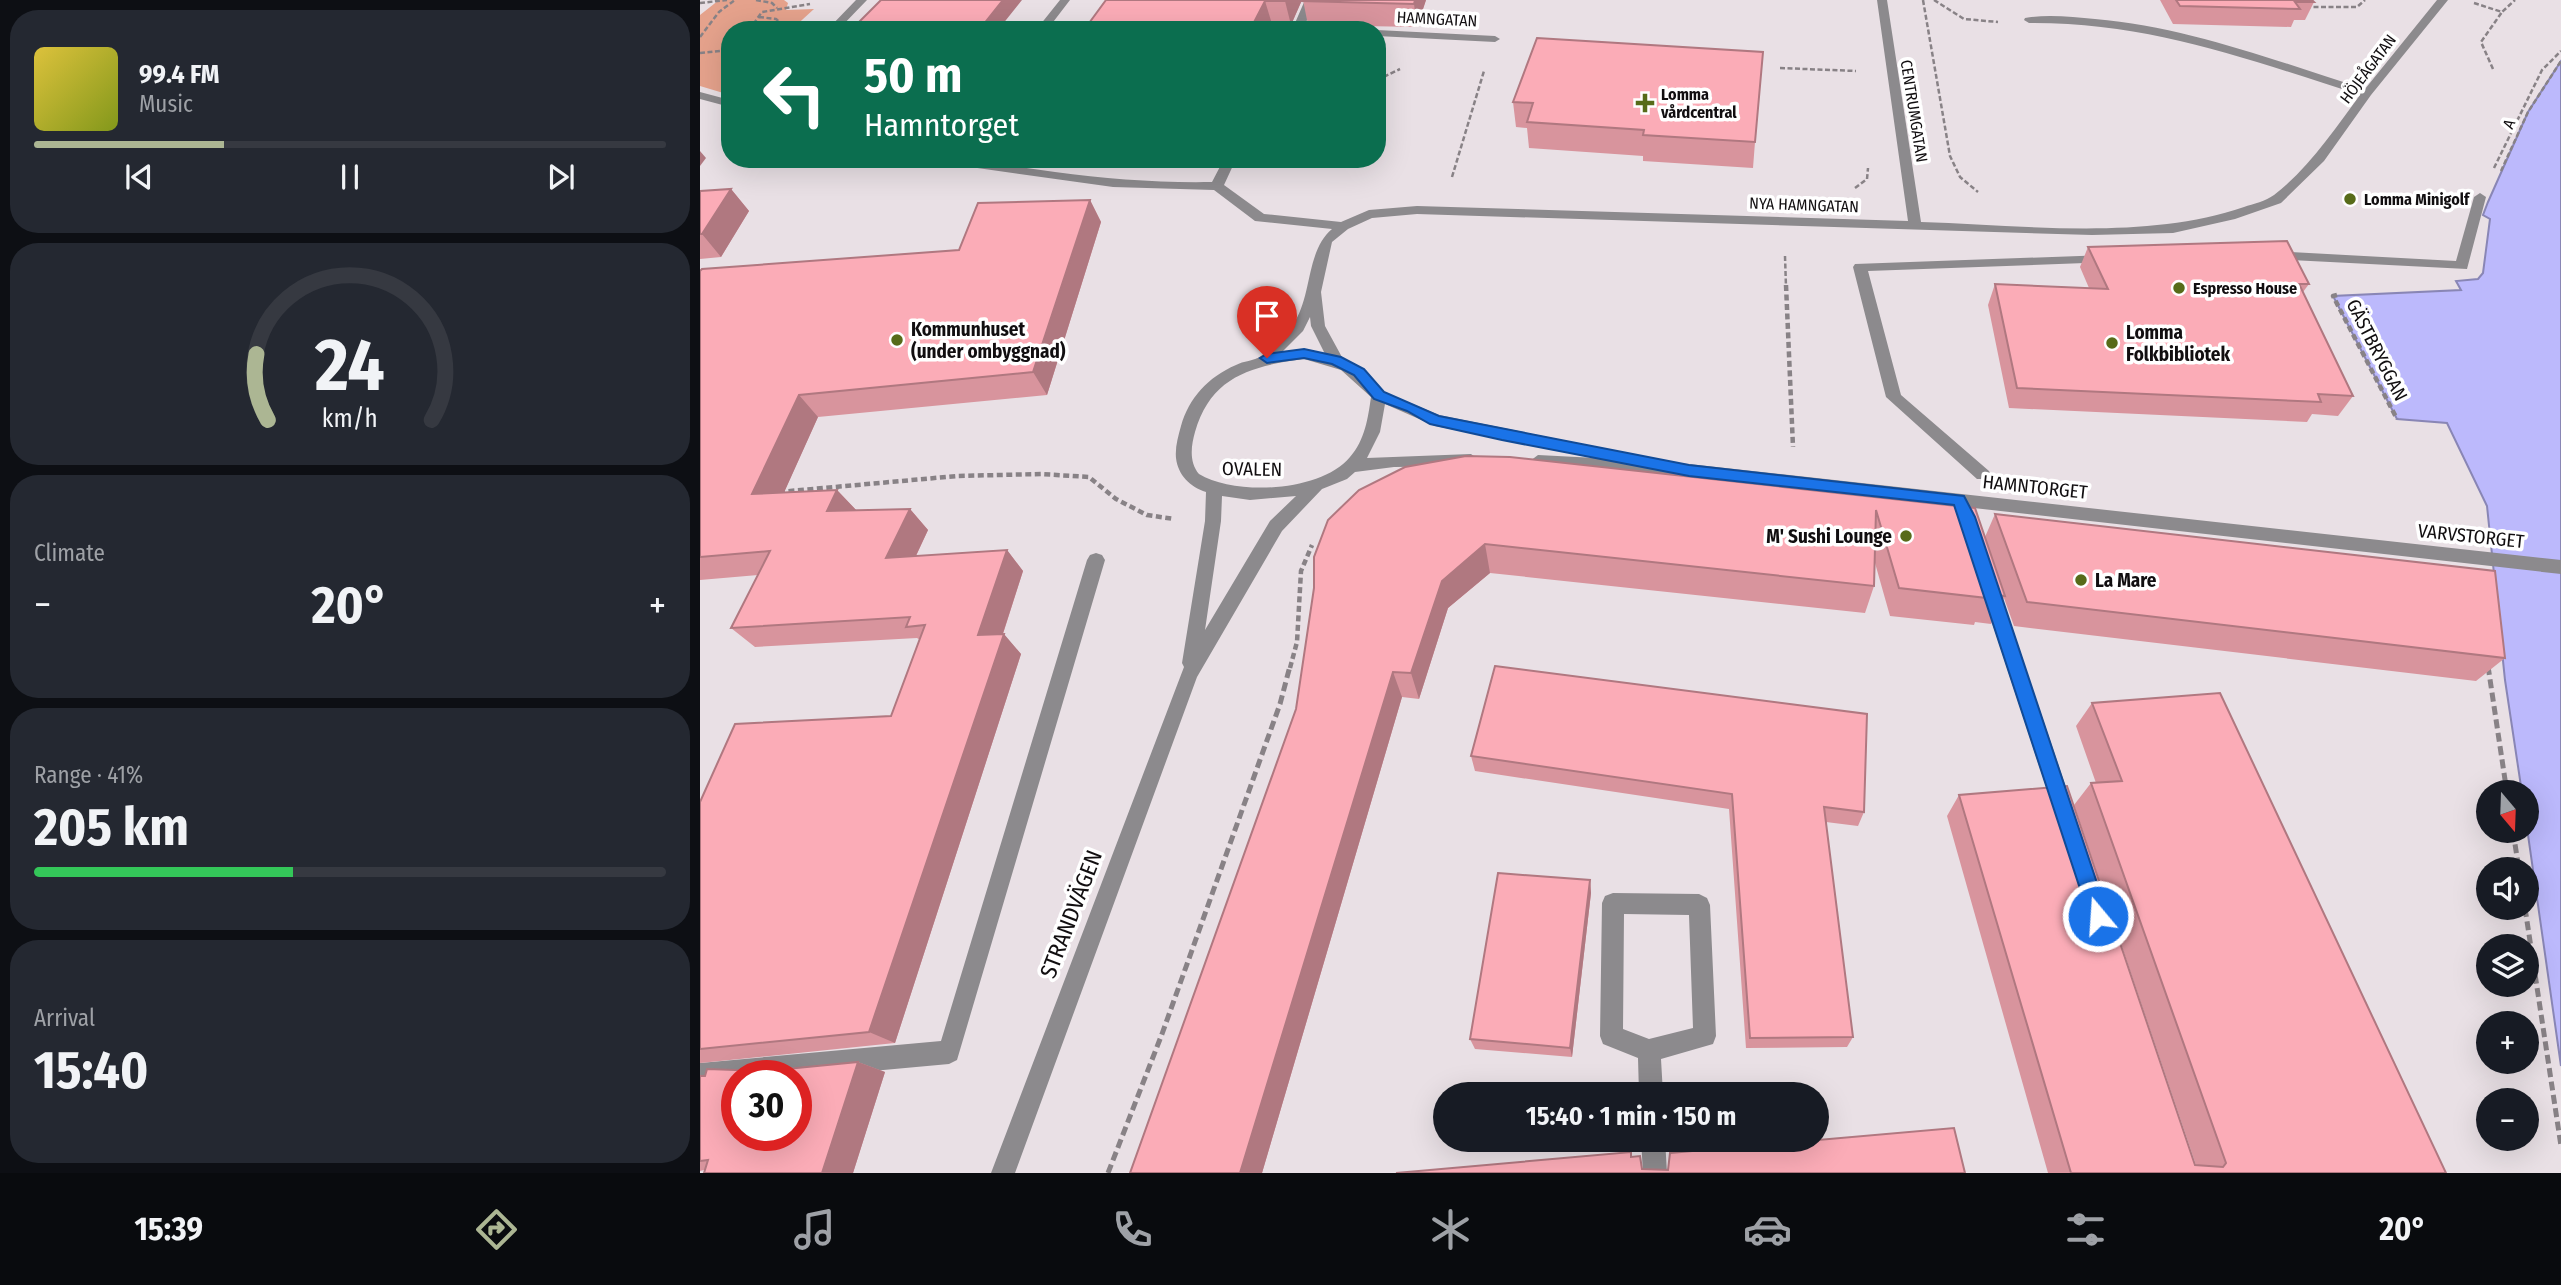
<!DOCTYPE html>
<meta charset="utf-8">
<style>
:root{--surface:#171b24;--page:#242831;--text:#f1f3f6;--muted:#9ea1a6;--line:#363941;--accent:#acb693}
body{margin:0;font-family:"Fira Sans Condensed",sans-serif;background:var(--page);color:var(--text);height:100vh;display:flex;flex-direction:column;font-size:26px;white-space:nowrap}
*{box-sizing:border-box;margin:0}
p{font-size:23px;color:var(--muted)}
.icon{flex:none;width:38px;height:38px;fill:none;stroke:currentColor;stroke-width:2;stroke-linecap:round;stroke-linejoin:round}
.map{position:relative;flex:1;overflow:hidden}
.details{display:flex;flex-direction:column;gap:10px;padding:10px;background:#0d0f14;width:700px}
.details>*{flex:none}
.banner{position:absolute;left:21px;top:21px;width:665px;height:147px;border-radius:28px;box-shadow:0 7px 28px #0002;background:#0b6e4f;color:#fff;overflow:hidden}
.needle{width:46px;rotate:161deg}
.controls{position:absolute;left:1776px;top:780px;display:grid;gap:14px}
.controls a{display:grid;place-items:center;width:63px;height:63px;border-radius:50%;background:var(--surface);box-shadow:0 7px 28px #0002;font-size:35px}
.speed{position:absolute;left:21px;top:1060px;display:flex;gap:14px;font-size:35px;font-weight:700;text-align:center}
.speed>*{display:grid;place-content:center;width:91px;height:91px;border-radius:50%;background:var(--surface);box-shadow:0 7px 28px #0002;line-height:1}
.speed .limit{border:10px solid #d22;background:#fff;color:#111}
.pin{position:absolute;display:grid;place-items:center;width:60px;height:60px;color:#fff;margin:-72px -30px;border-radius:50% 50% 50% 0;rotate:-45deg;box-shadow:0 0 7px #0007}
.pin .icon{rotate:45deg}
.me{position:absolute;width:77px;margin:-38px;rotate:342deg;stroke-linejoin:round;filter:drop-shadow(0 0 5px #0008)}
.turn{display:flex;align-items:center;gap:24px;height:147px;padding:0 28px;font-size:32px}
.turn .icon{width:91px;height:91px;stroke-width:2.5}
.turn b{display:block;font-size:49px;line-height:60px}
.big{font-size:52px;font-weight:700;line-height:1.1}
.details .widget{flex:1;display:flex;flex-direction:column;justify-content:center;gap:10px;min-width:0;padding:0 24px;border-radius:28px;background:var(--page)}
.details .dial{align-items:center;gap:0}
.dial svg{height:182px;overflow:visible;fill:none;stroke:var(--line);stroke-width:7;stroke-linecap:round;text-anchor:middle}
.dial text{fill:var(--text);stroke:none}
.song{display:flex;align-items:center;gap:21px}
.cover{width:84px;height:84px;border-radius:10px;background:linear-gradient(135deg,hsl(50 70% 55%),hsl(70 70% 35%))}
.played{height:7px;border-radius:4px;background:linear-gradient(90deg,var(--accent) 30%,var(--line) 30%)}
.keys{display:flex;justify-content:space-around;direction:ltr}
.heat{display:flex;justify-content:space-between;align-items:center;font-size:38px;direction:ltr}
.charge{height:10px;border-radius:5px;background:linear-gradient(90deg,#34c759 41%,var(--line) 0)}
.trip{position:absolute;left:733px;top:1082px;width:396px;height:70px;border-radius:35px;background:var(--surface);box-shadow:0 7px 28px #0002;font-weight:700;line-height:70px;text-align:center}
.tab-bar{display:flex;height:112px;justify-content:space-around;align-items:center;background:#090b0e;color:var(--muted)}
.tab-bar .icon{width:49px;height:49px}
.tab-bar .on{color:var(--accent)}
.tab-bar b{font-size:32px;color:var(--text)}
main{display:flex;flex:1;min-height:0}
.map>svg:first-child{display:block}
.green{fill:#e5a28c}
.water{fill:#bcb9fc;stroke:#8986b5;stroke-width:2}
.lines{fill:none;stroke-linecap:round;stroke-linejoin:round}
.path-far2{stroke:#888286;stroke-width:2.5;stroke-dasharray:5 2.5;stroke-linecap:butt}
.path-far1{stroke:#888286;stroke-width:4.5;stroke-dasharray:6 3.5;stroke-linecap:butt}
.path{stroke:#888286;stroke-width:5;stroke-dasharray:9 4.5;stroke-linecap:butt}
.minor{fill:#8c8a8d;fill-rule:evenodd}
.wall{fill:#d8949d}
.shaded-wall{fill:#b07880}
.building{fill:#fbacb7;stroke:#b07880;stroke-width:2;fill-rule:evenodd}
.route{fill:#1a73e8;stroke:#114b97;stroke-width:2}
.poi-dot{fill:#576b19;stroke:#fff;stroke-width:2.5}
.labels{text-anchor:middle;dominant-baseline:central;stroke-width:7;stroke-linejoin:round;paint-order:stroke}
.far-street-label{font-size:16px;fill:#110e10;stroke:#fff}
.far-poi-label{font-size:16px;font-weight:bold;fill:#110e10;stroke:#fff;text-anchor:start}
.poi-label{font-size:19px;font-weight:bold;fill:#110e10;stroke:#fff;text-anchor:start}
.street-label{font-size:19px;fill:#110e10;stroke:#fff}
.near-street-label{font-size:23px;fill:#110e10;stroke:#fff}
</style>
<main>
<section class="details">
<div class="widget">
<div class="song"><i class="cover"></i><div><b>99.4 FM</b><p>Music</p></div></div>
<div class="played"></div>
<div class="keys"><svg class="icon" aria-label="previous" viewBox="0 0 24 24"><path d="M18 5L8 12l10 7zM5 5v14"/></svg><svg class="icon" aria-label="pause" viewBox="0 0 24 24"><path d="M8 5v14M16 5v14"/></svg><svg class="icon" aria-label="next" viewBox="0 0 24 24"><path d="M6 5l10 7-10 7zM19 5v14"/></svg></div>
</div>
<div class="widget dial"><svg viewBox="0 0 100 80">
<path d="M14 69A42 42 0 1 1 86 69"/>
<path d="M14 69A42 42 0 0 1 9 40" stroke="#acb693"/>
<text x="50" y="56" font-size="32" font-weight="700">24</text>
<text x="50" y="72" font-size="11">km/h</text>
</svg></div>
<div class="widget"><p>Climate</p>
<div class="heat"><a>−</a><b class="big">20°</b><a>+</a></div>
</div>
<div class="widget"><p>Range · 41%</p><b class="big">205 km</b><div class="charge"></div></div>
<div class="widget"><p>Arrival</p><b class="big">15:40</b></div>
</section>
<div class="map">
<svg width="1861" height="1173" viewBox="0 0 1861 1173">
<rect width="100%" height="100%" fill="#e9e0e5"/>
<!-- green -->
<path class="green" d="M 19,0 L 84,0 L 88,3 L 86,10 L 114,9 L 91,30 L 30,30 L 30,95 L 0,86 L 0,15 Z"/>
<!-- water -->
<path class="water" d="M 1861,61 L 1861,1066 L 1827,828 L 1827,793 L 1822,793 L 1805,680 L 1787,506 L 1747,423 L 1697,419 L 1633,296 L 1761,290 L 1756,281 L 1778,279 L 1783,273 L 1790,219 L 1783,215 L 1788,202 L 1828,112 Z"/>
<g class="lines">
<!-- path-far2 -->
<path class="path-far2" d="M 56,0 L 72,3 L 77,8
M 1223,0 L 1250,156 L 1260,177 L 1278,192
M 1234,0 L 1264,19 L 1298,22
M 0,3 L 27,0
M 1774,3 L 1802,12 L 1815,0
M 1606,7 L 1657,7 L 1665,0
M 59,17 L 76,19 L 82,24 L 79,30
M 49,30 L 62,12 L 110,4
M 0,37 L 19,12 L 35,0
M 0,53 L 30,50
M 1080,68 L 1156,71
M 1793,69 L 1781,42 L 1802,12
M 677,80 L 700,69
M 1794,168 L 1842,70 L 1861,51
M 1801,171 L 1828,112 L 1861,61
M 752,177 L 784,71
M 1155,188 L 1167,179 L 1168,168
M 1085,256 L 1086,287"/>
<!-- path-far1 -->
<path class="path-far1" d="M 1086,285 L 1093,447
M 1637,295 L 1633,296 L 1697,419
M 79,492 L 257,476 L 341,474 L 389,477 L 416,499 L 447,515 L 474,519
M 1788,665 L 1788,668
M 590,668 L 597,642 L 601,571 L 612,545"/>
<!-- path -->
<path class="path" d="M 1788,666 L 1807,793
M 1813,831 L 1819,870
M 1825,908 L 1861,1146
M 408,1173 L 462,1034 L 580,704 L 590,666"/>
<!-- minor -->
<path class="minor" d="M 156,0 L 167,0 L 138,30 L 127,30 Z
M 360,0 L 370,0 L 347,30 L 336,30 Z
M 605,0 L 615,0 L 603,30 L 592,30 Z
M 1177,0 L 1187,0 L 1221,222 C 1325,225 1444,241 1544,207 C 1553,204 1566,201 1574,195 C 1609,168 1634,130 1660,95 C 1547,59 1450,22 1329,23 L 1324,20 L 1325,18 C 1347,14 1373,17 1395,19 C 1488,27 1576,61 1665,89 L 1737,0 L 1748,0 L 1671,95 L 1624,161 L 1581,203 L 1535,219 L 1473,233 L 1392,235 L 717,214 L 672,218 L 648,229 L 632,242 L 621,292 L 625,326 L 643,359 L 659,368 L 684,392 L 739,415 L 917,451 L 923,453 L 923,460 L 989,464 L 1861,560 L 1861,574 L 989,476 L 838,467 L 830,461 L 838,455 L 896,458 L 735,426 L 685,404 L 680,432 L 667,458 L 771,454 L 779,460 L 771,466 L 694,467 L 655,472 L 647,479 L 622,489 L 582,531 L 497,677 L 315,1173 L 291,1173 L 484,667 L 482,663 L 505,521 L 506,492 C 490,487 478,475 476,458 C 475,447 478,437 481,426 C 489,398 508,377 536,365 C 543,361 554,361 561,356 C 571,349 584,336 592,326 C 613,297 605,252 632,229 L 555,221 L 514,190 L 413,187 L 242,163 L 236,159 C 276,159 315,167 355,172 C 407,179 460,183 512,182 L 524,159 L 536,159 L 524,185 L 564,214 L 641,222 L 669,210 L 717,206 L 1208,221 ZM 610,317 L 611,326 L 625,354 L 604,349 L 582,352 L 603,331 ZM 604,359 L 641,370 L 671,397 C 668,418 665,440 650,457 C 621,492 536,496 499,474 C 489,462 491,446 495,432 C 511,376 552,366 604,359 ZM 522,496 L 550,500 L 596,496 L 570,521 L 505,630 L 521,521 Z
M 677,30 L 795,36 L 800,39 L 795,42 L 677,36 Z
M 0,92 L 30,100 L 30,107 L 0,99 Z
M 1780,193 L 1786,197 L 1767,269 L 1572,259 L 1565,255 L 1572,251 L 1756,261 L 1774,197 Z
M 1407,255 L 1412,256 L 1412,262 L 1168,271 L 1201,395 L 1289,471 L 1291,475 L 1289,479 L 1277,479 L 1186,397 L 1153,267 L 1155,264 Z
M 396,553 L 402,555 L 405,560 L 257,1060 L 249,1064 L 96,1078 L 37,1076 L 37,1083 L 0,1087 L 0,1063 L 241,1041 L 387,560 L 390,555 Z
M 1290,582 L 1296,584 L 1299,589 L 1373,808 L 1370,815 L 1363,817 L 1356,815 L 1353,808 L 1281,589 L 1284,584 Z
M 913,893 L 999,894 L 1007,898 L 1010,905 L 1016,1036 L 1013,1044 L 961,1059 L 963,1094 L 939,1094 L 938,1058 L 903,1044 L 900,1036 L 902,903 L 905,896 ZM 924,914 L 989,915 L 993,1028 L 949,1039 L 923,1029 Z
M 941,1139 L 965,1139 L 967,1173 L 943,1173 Z"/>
</g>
<!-- wall -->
<path class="wall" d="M 406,0 L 602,0 L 591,25 L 572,24 Z
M 603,0 L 726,0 L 717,27 L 608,25 Z
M 1460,0 L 1612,0 L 1614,2 L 1605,20 L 1594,20 L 1591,27 L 1473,24 Z
M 837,38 L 1055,142 L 1053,168 L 943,161 L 943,156 L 829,148 L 827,128 L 816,127 L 813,102 Z
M 31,189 L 49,211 L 21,257 L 0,259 L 0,191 Z
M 390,200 L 401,222 L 347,395 L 118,417 L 84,492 L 137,490 L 157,511 L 210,509 L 228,530 L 216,556 L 307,550 L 323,571 L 303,634 L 321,654 L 195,1043 L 0,1063 L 0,802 L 191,716 L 220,640 L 217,638 L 55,647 L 31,628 L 58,575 L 0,580 L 0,271 L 259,250 Z
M 1388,247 L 1609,284 L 1603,292 L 1653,396 L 1638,416 L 1612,414 L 1607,422 L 1309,408 L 1288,305 L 1295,284 L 1389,288 L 1380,267 Z
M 1275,508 L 1285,537 L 1295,514 L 1805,658 L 1776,681 L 1314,626 L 1304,598 L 1291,624 L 1275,622 L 1274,625 L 1190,616 L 1175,563 L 1174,586 L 1165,613 L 790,573 L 748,608 L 719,699 L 702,697 L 562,1173 L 430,1173 L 596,709 L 628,520 Z
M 1392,703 L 1746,1173 L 1348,1173 L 1247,816 L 1259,795 L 1496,1165 L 1374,805 L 1391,783 L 1396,783 L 1376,726 Z
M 771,756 L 1164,812 L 1158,826 L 1126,822 L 1153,1037 L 1147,1047 L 1046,1048 L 1029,809 L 775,771 Z
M 890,880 L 891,893 L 872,1057 L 775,1049 L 770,1039 Z
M 158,1062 L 185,1072 L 153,1173 L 4,1173 L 4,1170 L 0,1171 L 0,1076 Z"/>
<!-- shaded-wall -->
<path class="shaded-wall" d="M 303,0 L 322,0 L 298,30 L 279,30 Z
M 586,0 L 602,0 L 591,25 L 585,1 Z
M 715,0 L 726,0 L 717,27 L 714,4 Z
M 565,1 L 572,24 L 569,30 L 550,30 Z
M 0,151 L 6,158 L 0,166 Z
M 31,189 L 49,211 L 21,257 L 2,234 Z
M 390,200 L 401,222 L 347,395 L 333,372 Z
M 99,395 L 118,417 L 74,515 L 52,494 Z
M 137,490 L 157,511 L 127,511 Z
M 210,509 L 228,530 L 205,579 L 186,558 Z
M 785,544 L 790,573 L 748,608 L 719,699 L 711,673 L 742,581 Z
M 307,550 L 323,571 L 296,655 L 278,635 Z
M 304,634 L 321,654 L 195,1043 L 169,1032 Z
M 693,672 L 702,697 L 562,1173 L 540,1173 Z
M 890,880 L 891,893 L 872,1057 L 870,1048 Z
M 158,1062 L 185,1072 L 153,1173 L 122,1173 Z"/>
<!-- building -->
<path class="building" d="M 181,0 L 303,0 L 279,30 L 151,30 Z
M 406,0 L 586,0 L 585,1 L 565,1 L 550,30 L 384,30 Z
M 603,0 L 715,0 L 714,4 L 602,1 Z
M 1476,0 L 1612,0 L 1614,2 L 1595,2 L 1600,9 L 1480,6 Z
M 837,38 L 1063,52 L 1055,142 L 943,135 L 944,130 L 827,122 L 833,103 L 813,102 Z
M 31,189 L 2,234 L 0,234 L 0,191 Z
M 390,200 L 333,372 L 99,395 L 52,494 L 137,490 L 127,511 L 210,509 L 186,558 L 307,550 L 278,635 L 304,634 L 169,1032 L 0,1049 L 0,802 L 35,724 L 191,716 L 225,625 L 206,627 L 210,617 L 31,628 L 70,551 L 0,557 L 0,271 L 2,269 L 259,250 L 278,203 Z
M 1587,241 L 1609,284 L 1599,284 L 1653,396 L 1618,394 L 1621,402 L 1317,388 L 1295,284 L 1408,289 L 1388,247 Z
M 766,456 L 810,457 L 1275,508 L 1305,596 L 1286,594 L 1287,598 L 1199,588 L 1176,510 L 1174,586 L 785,544 L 742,581 L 711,673 L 693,672 L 540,1173 L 430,1173 L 596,709 L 614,588 L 614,557 L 628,520 L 659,490 L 705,467 Z
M 1295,514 L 1795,571 L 1805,658 L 1327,602 Z
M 795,666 L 1167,714 L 1164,812 L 1124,807 L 1153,1037 L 1050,1038 L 1032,794 L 771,756 Z
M 1520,693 L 1746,1173 L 1371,1173 L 1259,795 L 1367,786 L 1495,1165 L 1523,1167 L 1526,1163 L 1391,783 L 1422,781 L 1392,703 Z
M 798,873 L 890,880 L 870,1048 L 770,1039 Z
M 158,1062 L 122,1173 L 4,1173 L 8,1160 L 0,1161 L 0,1076 L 5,1076 L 7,1069 L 66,1071 ZM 37,1076 L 96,1076 L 96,1136 L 37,1136 Z
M 1254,1128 L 1265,1173 L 696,1173 L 931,1152 L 931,1157 L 940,1156 L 942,1169 L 968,1170 L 970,1153 Z"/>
<!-- route -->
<path class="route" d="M 604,349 L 641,357 L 664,369 L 684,392 L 739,416 L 989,465 L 1264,496 L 1275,517 L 1408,916 L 1405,922 L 1398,925 L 1392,922 L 1389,916 L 1254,505 L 989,476 L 802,440 L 730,424 L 707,411 L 674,399 L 654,375 L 632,364 L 604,358 L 567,363 L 560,358 L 567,354 Z"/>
<!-- markers -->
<g class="poi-dot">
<path d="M941.5 92.5h7v7h7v7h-7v7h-7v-7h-7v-7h7z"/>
<circle cx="1650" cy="199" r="7"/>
<circle cx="1479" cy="288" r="7"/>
<circle cx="197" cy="340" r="7"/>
<circle cx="1412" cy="343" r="7"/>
<circle cx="1206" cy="536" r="7"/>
<circle cx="1381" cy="580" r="7"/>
</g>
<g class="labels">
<!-- far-street labels -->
<g class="far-street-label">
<text transform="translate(737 19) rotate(3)">HAMNGATAN</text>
<text transform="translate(1668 69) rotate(-53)">HÖJEÅGATAN</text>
<text transform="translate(1214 111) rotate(81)">CENTRUMGATAN</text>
<text transform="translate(1809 124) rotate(-66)">A</text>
<text transform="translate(1104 205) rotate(2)">NYA HAMNGATAN</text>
</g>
<!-- far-poi labels -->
<g class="far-poi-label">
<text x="961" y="94">Lomma<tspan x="961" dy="18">vårdcentral</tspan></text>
<text x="1664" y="199">Lomma Minigolf</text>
<text x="1493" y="288">Espresso House</text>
</g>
<!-- poi labels -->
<g class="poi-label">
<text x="211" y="329">Kommunhuset<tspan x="211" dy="22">(under ombyggnad)</tspan></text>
<text x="1426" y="332">Lomma<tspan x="1426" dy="22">Folkbibliotek</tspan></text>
<text x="1192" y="536" text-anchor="end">M' Sushi Lounge</text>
<text x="1395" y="580">La Mare</text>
</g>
<!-- street labels -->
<g class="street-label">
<text transform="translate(1677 350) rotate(63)">GÄSTBRYGGAN</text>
<text transform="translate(552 469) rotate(1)">OVALEN</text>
<text transform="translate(1335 487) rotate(6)">HAMNTORGET</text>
<text transform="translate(1771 536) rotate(6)">VARVSTORGET</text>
</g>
<!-- near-street labels -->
<g class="near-street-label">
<text transform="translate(371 914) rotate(-69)">STRANDVÄGEN</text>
</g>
</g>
</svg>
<div class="controls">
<a><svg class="needle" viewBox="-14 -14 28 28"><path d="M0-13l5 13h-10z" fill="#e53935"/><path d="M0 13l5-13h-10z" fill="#9ea1a6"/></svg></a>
<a><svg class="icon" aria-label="sound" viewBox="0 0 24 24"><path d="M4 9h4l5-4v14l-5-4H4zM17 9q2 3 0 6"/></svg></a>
<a><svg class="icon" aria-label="layers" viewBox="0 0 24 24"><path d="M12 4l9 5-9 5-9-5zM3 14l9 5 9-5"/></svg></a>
<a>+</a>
<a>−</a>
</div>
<div class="speed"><div class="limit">30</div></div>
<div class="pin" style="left:567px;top:358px;background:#d93025"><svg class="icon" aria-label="arrive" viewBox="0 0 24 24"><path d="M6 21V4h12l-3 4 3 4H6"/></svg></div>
<svg class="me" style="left:1398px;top:916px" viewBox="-20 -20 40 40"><circle r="17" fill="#1a73e8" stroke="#fff" stroke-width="3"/><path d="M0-11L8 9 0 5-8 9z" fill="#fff"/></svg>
<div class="trip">15:40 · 1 min · 150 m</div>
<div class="banner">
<div class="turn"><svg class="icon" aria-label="left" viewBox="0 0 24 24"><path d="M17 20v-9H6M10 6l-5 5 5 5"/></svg><div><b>50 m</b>Hamntorget</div></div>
</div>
</div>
</main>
<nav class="tab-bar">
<b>15:39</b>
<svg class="icon on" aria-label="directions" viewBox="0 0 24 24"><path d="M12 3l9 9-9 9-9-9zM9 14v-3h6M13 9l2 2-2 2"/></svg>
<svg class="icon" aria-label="music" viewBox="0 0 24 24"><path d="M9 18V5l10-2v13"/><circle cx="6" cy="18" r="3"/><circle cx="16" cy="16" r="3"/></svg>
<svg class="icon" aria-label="phone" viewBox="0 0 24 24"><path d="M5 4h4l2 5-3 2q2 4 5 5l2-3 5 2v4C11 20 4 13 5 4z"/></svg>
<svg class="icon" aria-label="climate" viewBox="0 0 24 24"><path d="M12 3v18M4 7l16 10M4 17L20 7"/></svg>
<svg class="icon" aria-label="car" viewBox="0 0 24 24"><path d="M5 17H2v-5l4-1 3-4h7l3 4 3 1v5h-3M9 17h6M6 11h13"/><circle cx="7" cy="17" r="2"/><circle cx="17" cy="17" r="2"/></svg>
<svg class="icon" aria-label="filters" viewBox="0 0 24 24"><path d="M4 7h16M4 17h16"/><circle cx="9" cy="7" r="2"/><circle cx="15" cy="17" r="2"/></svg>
<b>20°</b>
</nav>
